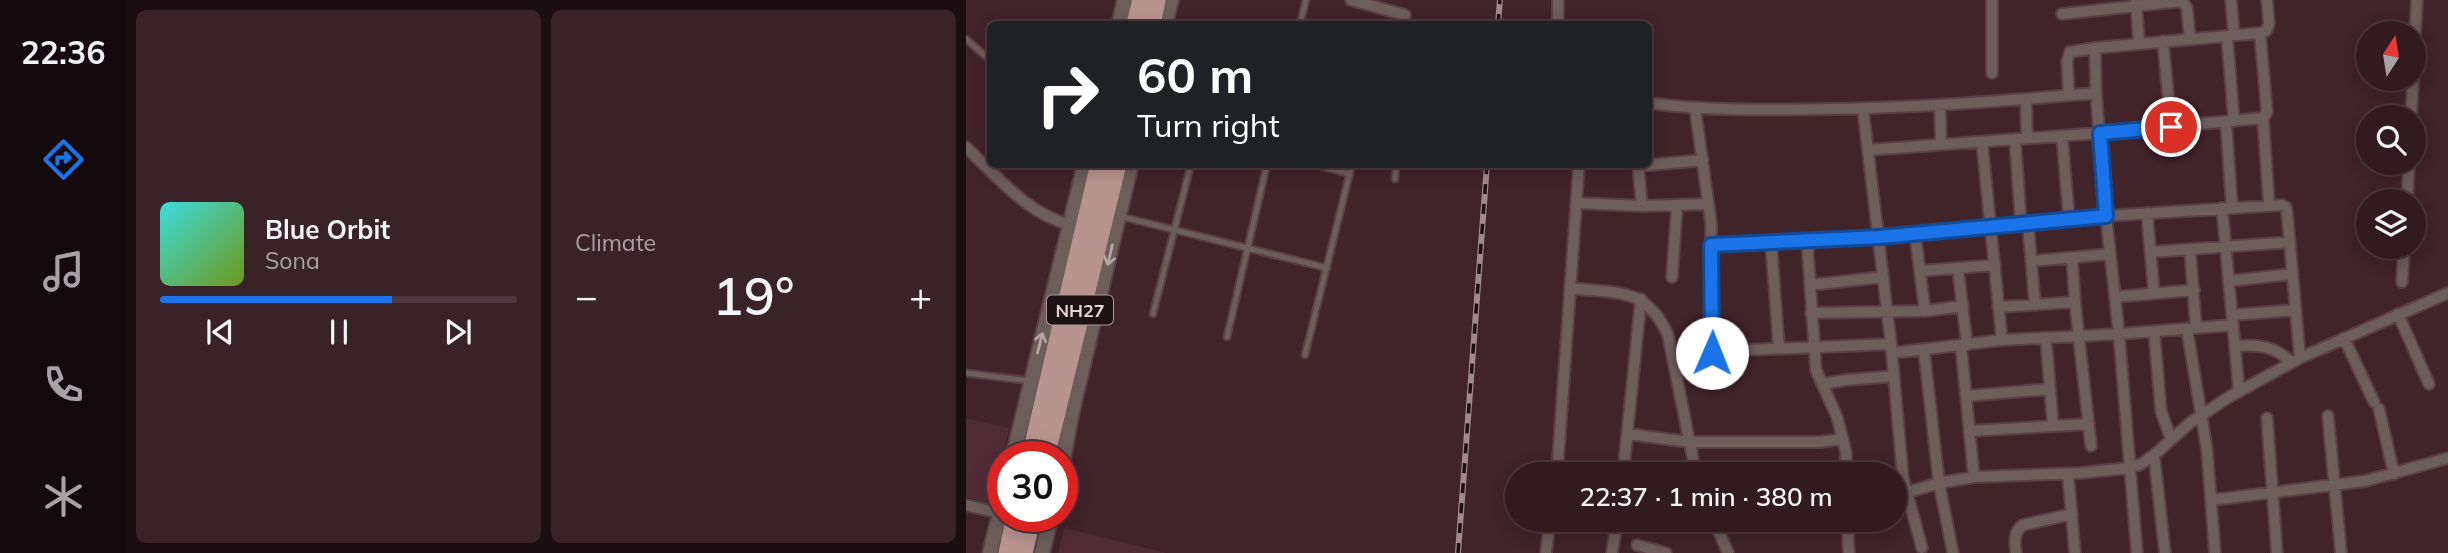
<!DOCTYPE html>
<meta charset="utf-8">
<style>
:root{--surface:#311a20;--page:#392329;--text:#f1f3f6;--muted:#a8a1a5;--line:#4c383e;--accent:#1a73e8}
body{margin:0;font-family:Mulish,sans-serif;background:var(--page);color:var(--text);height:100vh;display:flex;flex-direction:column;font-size:26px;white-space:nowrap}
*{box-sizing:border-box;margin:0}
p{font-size:23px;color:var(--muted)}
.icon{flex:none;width:38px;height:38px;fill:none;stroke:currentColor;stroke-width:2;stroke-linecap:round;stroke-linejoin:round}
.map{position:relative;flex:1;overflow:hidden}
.drawer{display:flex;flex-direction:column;gap:10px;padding:10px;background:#1b0e12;width:840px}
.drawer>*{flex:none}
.banner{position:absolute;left:21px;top:21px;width:665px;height:147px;border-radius:10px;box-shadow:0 4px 18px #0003,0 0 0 2px var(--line);background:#202124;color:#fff;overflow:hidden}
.needle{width:46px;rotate:12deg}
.controls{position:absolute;left:1390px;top:21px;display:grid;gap:14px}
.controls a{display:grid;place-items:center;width:70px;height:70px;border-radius:50%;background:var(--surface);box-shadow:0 4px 18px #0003,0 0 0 2px var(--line);font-size:35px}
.speed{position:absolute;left:21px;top:441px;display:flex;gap:14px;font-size:35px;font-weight:700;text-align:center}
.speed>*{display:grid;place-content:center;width:91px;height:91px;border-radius:50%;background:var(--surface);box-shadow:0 4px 18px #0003,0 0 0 2px var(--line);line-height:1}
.speed .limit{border:10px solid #d22;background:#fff;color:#111}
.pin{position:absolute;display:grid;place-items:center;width:60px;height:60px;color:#fff;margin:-30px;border:4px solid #fff;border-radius:50%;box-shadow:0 2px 7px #0007}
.me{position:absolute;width:77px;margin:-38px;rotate:1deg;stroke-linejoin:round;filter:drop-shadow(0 0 5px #0008)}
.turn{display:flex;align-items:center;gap:24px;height:147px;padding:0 35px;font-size:32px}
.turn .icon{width:91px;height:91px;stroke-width:2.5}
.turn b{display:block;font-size:49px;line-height:60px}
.big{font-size:52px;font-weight:600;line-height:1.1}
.drawer .card{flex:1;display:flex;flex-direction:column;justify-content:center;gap:10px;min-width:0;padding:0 24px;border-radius:10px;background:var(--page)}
.song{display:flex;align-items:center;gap:21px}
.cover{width:84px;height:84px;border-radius:10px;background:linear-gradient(135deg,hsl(180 70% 55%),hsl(80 70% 35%))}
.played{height:7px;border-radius:4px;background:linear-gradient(90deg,var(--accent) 65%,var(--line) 65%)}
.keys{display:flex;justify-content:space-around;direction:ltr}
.heat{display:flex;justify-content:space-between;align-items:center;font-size:38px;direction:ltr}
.drawer .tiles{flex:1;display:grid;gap:10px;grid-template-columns:repeat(2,1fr)}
.trip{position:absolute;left:539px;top:462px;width:402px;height:70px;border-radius:35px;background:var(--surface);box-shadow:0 4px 18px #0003,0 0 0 2px var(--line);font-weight:600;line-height:70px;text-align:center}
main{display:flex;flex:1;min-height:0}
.menu{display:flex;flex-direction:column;width:126px;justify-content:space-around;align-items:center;background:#140a0d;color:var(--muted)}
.menu .icon{width:49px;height:49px}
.menu .current{color:var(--accent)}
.menu b{font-size:32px;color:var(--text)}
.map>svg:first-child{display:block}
.built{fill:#502c36}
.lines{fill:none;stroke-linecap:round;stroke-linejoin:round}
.service-casing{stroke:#5b3f45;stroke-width:9}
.minor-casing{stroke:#5b3f45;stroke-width:14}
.tertiary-casing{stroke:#5b3f45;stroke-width:18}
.trunk-casing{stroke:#5b3f45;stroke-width:23}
.service{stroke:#6d5d5b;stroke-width:5}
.minor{stroke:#6d5d5b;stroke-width:10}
.tertiary{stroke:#6d5d5b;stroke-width:14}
.trunk{stroke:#b89490;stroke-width:19}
.rail-casing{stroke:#a0888d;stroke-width:6}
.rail{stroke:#1e1114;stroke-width:3.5;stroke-dasharray:10;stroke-linecap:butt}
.oneway{stroke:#b6a3a4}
.route-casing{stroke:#114b97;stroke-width:18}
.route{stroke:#1a73e8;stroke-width:12}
.labels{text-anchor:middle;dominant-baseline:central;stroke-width:7;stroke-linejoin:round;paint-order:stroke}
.shield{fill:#1e1114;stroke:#aa989b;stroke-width:2}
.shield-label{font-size:18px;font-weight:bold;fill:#e6d2d5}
</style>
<main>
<nav class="menu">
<b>22:36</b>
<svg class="icon current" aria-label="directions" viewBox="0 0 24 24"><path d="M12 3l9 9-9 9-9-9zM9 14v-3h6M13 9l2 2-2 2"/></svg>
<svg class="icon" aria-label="music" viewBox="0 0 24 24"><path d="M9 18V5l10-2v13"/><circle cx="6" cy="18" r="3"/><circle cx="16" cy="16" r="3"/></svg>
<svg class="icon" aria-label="phone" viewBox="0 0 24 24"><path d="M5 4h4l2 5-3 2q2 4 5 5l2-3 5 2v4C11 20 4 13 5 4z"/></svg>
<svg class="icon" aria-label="climate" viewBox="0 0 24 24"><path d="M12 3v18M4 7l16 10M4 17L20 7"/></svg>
</nav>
<section class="drawer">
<div class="tiles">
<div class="card">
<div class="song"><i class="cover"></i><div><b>Blue Orbit</b><p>Sona</p></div></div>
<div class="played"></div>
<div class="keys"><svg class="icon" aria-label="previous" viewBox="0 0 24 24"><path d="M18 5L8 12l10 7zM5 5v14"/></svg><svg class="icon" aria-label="pause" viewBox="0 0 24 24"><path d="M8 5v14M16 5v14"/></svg><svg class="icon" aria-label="next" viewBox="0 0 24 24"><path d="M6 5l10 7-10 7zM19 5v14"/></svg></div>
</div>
<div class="card"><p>Climate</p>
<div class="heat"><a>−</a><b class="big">19°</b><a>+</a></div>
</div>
</div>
</section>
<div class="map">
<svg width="1482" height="553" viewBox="0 0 1482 553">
<rect width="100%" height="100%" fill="#41232a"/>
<!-- built -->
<path class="built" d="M 0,418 L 43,428 L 29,505 L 0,497 Z
M 98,528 L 201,553 L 92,553 Z"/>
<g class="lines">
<defs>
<path id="service" d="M 334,24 L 340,0
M 0,39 L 24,60
M 347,164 L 384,174
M 429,179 L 430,164
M 153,216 L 361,268
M 187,314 L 225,164
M 261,337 L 301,164
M 339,355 L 386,164
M 0,373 L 65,381"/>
<path id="minor" d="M 385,0 L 439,15
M 592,0 L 592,24
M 1026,0 L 1026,73
M 1170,0 L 1173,43
M 1265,0 L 1268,35
M 1096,14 L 1216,1 L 1221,8 L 1224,39
M 1261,36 L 1268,121
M 1197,41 L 1205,127
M 1447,70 L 1451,0
M 1103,95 L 1101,61 L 1104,52 L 1129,48
M 1060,99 L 1061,138
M 682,103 C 741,111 799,110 858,109 C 949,108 1040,101 1130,93 L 1129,48 L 1294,33 L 1300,31 L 1303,24 L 1301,0
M 974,105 L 975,144
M 729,108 L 745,223 L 746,353
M 897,109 L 925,344 L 937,478 L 956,548
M 1445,117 L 1447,79
M 1297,118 L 1303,204
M 1260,122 L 1266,207
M 1096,136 L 1103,219
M 1049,139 L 1055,224
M 1016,142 L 1036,340
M 0,147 C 32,177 60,213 104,225
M 902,150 L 1134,133 L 1297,118 L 1301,112 L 1294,33
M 672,164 L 676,206
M 672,166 L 737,160
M 1441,201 L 1443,163
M 611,203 L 676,206 L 742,204
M 1256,208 L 1273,391
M 1181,213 L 1188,293
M 1062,223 L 1069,305
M 949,234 L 959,311
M 841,240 L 850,370 L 871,417 L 880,452 L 880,474
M 805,242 L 813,349
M 745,245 L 913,237 L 1140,216 L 1316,205 L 1320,207 L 1321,212 L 1334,358
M 1224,249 L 1230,328
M 1185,252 L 1324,242
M 1106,258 L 1109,302 L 1125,446
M 1065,261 L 1144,254
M 992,269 L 1001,345
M 954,271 L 1029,265
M 706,277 L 711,206
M 1263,281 L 1327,274
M 1436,282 L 1438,247
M 844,285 L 917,277
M 604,288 C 650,294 680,286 702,335 L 730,474
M 1149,297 L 1228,290
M 1032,307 L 1109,302
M 845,313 L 959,311 L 997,306
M 1432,314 L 1463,384
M 1266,315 L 1330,310
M 1221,329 L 1241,450 L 1249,553
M 1188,331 L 1195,411 L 1205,439
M 1378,338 L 1408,402
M 1080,339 L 1087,426
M 995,346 L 1008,477
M 1269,346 C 1291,344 1309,346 1325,362
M 958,350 L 973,483 L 987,553
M 706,353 L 925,344
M 926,353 L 1036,340 L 1153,334 L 1140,216 L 1130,93
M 856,384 L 880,380 L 928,376
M 1000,396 L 1084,389
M 1413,409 L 1428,474
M 1362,416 L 1375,553
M 1301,418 L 1311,553
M 1003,431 L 1123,424
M 662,434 L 723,442 L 853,442 L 877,439
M 1188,455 L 1199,553
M 591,472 L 605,474
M 591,474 L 613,164
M 657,474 L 675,299
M 1102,474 L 1109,553
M 929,496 L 973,483 L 1008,477 L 1114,473 L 1163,468 L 1175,464 L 1188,455 L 1225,422 L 1263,397 L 1334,358 L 1482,293
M 1246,500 L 1399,481 L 1482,458
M 0,505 L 33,513
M 748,520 L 762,553
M 881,520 L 883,553
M 671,545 L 700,553
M 580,553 L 584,520
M 646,553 L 651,520
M 1050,553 C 1049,542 1047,532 1057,525 L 1106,514
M 1171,553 L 1153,334 L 1267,325"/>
<path id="tertiary" d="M 153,24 L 159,0
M 199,24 L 205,0
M 47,457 L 119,164
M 96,464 L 106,411 L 165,164
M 24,553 L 37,500
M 76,553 L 85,516"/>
<path id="trunk" d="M 170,24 L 176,0
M 185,24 L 190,0
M 65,457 L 134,164
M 79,457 L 151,164
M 42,553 L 50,516
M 57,553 L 66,516"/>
</defs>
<!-- service casing -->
<use href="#service" class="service-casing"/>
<!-- minor casing -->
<use href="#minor" class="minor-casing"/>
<!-- tertiary casing -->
<use href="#tertiary" class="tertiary-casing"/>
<!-- trunk casing -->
<use href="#trunk" class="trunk-casing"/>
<!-- service -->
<use href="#service" class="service"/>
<!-- minor -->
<use href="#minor" class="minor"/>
<!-- tertiary -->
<use href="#tertiary" class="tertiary"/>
<!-- trunk -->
<use href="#trunk" class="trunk"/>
<defs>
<path id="rail" d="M 532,24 L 534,0
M 492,553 L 521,164"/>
</defs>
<!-- rail casing -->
<use href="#rail" class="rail-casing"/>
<!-- rail -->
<use href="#rail" class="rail"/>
</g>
<!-- one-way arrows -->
<defs><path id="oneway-shaft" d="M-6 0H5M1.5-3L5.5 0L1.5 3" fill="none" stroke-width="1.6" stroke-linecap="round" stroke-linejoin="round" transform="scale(1.75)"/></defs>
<g class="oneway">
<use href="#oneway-shaft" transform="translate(144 255) rotate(103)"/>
<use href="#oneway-shaft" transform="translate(74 343) rotate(-76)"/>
</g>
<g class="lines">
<defs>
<path id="route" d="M 746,353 L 745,245 L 913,237 L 1140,216 L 1134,133 L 1205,127"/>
</defs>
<!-- route casing -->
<use href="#route" class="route-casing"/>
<!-- route -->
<use href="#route" class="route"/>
</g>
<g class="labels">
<!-- shield labels -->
<rect class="shield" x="81" y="295.5" width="66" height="29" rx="5"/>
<g class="shield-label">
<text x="114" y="310">NH27</text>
</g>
</g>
</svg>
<div class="controls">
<a><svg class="needle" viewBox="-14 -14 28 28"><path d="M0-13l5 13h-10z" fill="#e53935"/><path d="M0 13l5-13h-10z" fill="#a8a1a5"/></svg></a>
<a><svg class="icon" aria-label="search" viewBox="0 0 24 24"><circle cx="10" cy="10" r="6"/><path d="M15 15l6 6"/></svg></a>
<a><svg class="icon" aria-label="layers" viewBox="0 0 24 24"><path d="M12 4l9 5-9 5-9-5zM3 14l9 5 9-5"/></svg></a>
</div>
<div class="speed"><div class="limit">30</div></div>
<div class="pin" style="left:1205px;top:127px;background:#d93025"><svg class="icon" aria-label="arrive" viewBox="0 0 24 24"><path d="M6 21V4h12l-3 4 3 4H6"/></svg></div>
<svg class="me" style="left:746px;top:353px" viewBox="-20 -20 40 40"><circle r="19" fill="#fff"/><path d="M0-13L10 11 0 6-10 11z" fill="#1a73e8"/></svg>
<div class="trip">22:37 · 1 min · 380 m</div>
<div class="banner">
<div class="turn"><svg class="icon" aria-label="right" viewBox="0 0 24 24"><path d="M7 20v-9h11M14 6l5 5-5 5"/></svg><div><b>60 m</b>Turn right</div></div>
</div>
</div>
</main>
